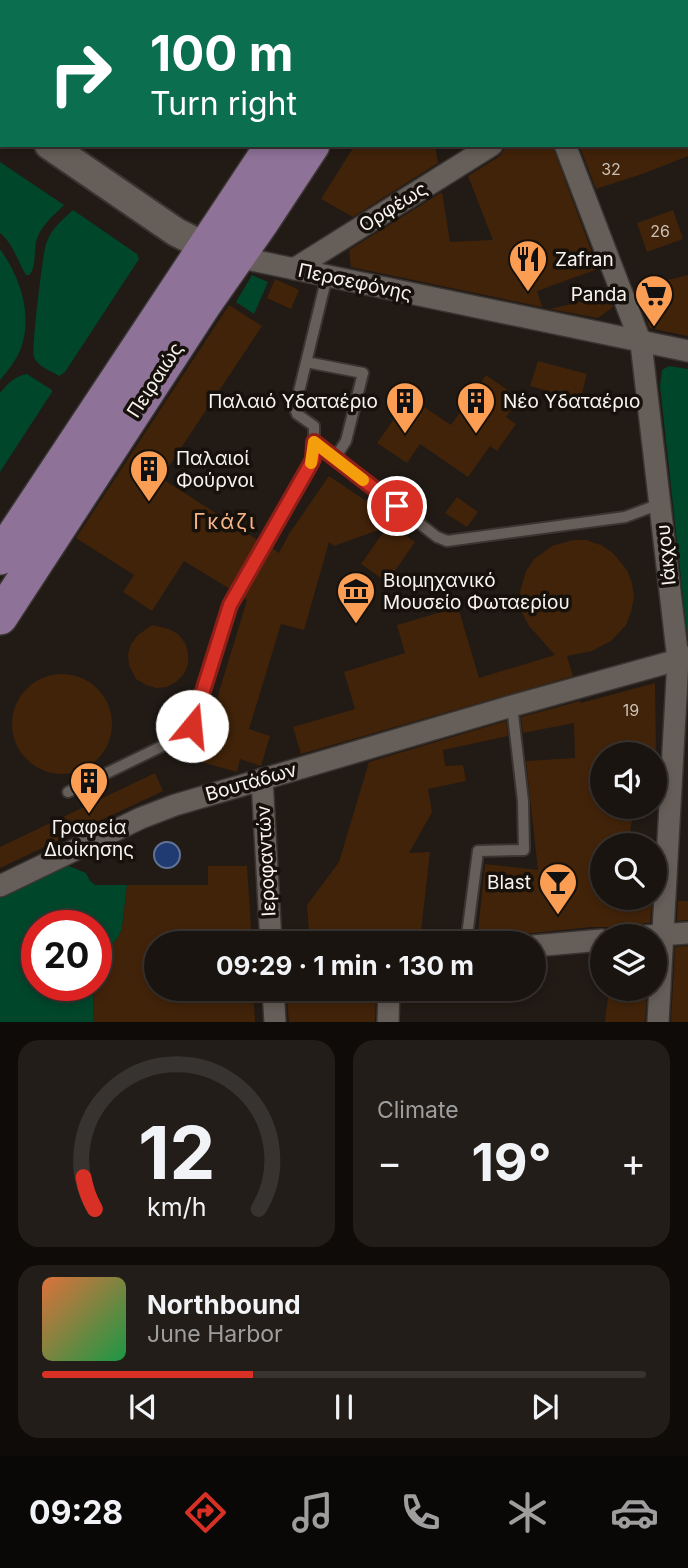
<!DOCTYPE html>
<meta charset="utf-8">
<style>
:root{--surface:#191410;--page:#221d19;--text:#f1f3f6;--muted:#9f9e9f;--line:#373330;--accent:#d93025}
body{margin:0;font-family:Inter,sans-serif;background:var(--page);color:var(--text);height:100vh;display:flex;flex-direction:column;font-size:26px;white-space:nowrap}
*{box-sizing:border-box;margin:0}
p{font-size:23px;color:var(--muted)}
.icon{flex:none;width:38px;height:38px;fill:none;stroke:currentColor;stroke-width:2;stroke-linecap:round;stroke-linejoin:round}
.map{position:relative;height:1022px;overflow:hidden}
.drawer{display:flex;flex-direction:column;gap:18px;padding:18px;background:#0e0b09;flex:1}
.drawer>*{flex:none}
.hud{position:absolute;left:0px;top:0px;width:690px;height:147px;box-shadow:0 4px 10px #0003,0 0 0 2px var(--line);background:#0b6e4f;color:#fff;overflow:hidden}
.buttons{position:absolute;left:590px;top:742px;display:grid;gap:14px}
.buttons a{display:grid;place-items:center;width:77px;height:77px;border-radius:50%;background:var(--surface);box-shadow:0 4px 10px #0003,0 0 0 2px var(--line);font-size:35px}
.speed{position:absolute;left:21px;top:910px;display:flex;gap:14px;font-size:35px;font-weight:700;text-align:center}
.speed>*{display:grid;place-content:center;width:91px;height:91px;border-radius:50%;background:var(--surface);box-shadow:0 4px 10px #0003,0 0 0 2px var(--line);line-height:1}
.speed .limit{border:10px solid #d22;background:#fff;color:#111}
.pin{position:absolute;display:grid;place-items:center;width:60px;height:60px;color:#fff;margin:-30px;border:4px solid #fff;border-radius:50%;box-shadow:0 2px 7px #0007}
.me{position:absolute;width:77px;margin:-38px;rotate:17deg;stroke-linejoin:round;filter:drop-shadow(0 0 5px #0008)}
.turn{display:flex;align-items:center;gap:24px;height:147px;padding:0 35px;font-size:32px}
.turn .icon{width:91px;height:91px;stroke-width:2.5}
.turn b{display:block;font-size:49px;line-height:60px}
.big{font-size:52px;font-weight:700;line-height:1.1}
.drawer .widget{flex:1;display:flex;flex-direction:column;justify-content:center;gap:10px;min-width:0;padding:0 24px;border-radius:21px;background:var(--page)}
.drawer .dial{align-items:center;gap:0}
.dial svg{height:182px;overflow:visible;fill:none;stroke:var(--line);stroke-width:7;stroke-linecap:round;text-anchor:middle}
.dial text{fill:var(--text);stroke:none}
.song{display:flex;align-items:center;gap:21px}
.cover{width:84px;height:84px;border-radius:10px;background:linear-gradient(135deg,hsl(20 70% 55%),hsl(140 70% 35%))}
.played{height:7px;border-radius:4px;background:linear-gradient(90deg,var(--accent) 35%,var(--line) 35%)}
.keys{display:flex;justify-content:space-around;direction:ltr}
.heat{display:flex;justify-content:space-between;align-items:center;font-size:38px;direction:ltr}
.drawer .tiles{flex:1;display:grid;gap:18px;grid-template-columns:1fr 1fr}
.widget:last-child{grid-column:span 2}
.trip{position:absolute;left:144px;top:931px;width:402px;height:70px;border-radius:35px;background:var(--surface);box-shadow:0 4px 10px #0003,0 0 0 2px var(--line);font-weight:700;line-height:70px;text-align:center}
.tabs{display:flex;height:112px;justify-content:space-around;align-items:center;background:#0a0806;color:var(--muted)}
.tabs .icon{width:49px;height:49px}
.tabs .active{color:var(--accent)}
.tabs b{font-size:32px;color:var(--text)}
.map>svg:first-child{display:block}
.green{fill:#00462b}
.water{fill:#203b71;stroke:#617297;stroke-width:2}
.building{fill:#412309}
.lines{fill:none;stroke-linecap:round;stroke-linejoin:round}
.service-casing{stroke:#3a3532;stroke-width:14}
.minor-casing{stroke:#3a3532;stroke-width:24}
.tertiary-casing{stroke:#3a3532;stroke-width:32}
.primary-casing{stroke:#3a3532;stroke-width:38}
.service{stroke:#665e58;stroke-width:10}
.minor{stroke:#665e58;stroke-width:21}
.tertiary{stroke:#665e58;stroke-width:28}
.primary{stroke:#8e7298;stroke-width:35}
.route-casing{stroke:#8d1f18;stroke-width:18}
.route{stroke:#d93025;stroke-width:12}
.slow{stroke:#f59e0b;stroke-width:12}
.labels{text-anchor:middle;dominant-baseline:central;stroke-width:7;stroke-linejoin:round;paint-order:stroke}
.number-label{font-size:16px;fill:#cbc0b6}
.street-label{font-size:19px;fill:#f9f4f0;stroke:#17110c}
.poi-label{font-size:19px;fill:#f9f4f0;stroke:#17110c;text-anchor:start}
.neighbourhood-label{font-size:21px;letter-spacing:2px;fill:#f7b485;stroke:#17110c}
</style>
<div class="map">
<svg width="688" height="1022" viewBox="0 0 688 1022">
<rect width="100%" height="100%" fill="#211a15"/>
<!-- green -->
<path class="green" d="M 0,162 L 64,205 C 54,215 43,224 38,236 C 32,249 38,266 29,275 L 26,275 C 17,260 14,245 0,233 Z
M 73,210 L 137,254 L 139,259 L 65,372 L 59,376 C 51,371 37,366 34,357 C 31,349 43,253 46,244 C 51,229 62,220 73,210 Z
M 0,249 C 20,277 33,314 21,348 C 17,359 8,371 0,380 Z
M 252,275 L 268,282 L 254,314 L 236,302 Z
M 669,366 L 688,369 L 688,642 L 660,386 L 662,370 Z
M 27,374 L 52,390 L 52,392 L 0,472 L 0,393 C 7,384 15,376 27,374 Z
M 64,864 L 86,873 L 90,881 L 95,885 L 127,885 L 122,929 L 117,939 L 108,949 L 98,967 L 96,975 L 96,926 L 37,926 L 37,985 L 94,985 L 93,1022 L 0,1022 L 0,896 Z"/>
<!-- water -->
<path class="water" d="M154 855a13 13 0 1 1 26 0a13 13 0 1 1-26 0Z"/>
<!-- building -->
<path class="building" d="M 355,145 L 435,145 L 438,163 L 353,217 L 321,199 Z
M 505,145 L 552,145 L 598,269 L 537,291 L 542,307 L 351,267 L 349,250 L 442,192 L 450,242 L 493,240 L 468,176 L 500,156 L 504,150 Z
M 579,145 L 688,145 L 688,156 L 645,173 L 596,189 Z
M 673,210 L 683,239 L 647,252 L 637,223 Z
M 688,275 L 688,336 L 649,328 L 640,287 Z
M 275,279 L 299,290 L 291,309 L 267,298 Z
M 608,295 L 613,307 L 598,318 L 550,309 Z
M 229,305 L 262,326 L 161,478 L 258,540 L 230,589 L 184,561 L 152,611 L 123,592 L 134,575 L 76,538 Z
M 538,361 L 587,374 L 580,400 L 530,386 Z
M 486,375 L 519,398 L 506,417 L 516,424 L 497,451 L 490,446 L 468,477 L 420,444 L 407,463 L 377,443 L 399,412 L 414,422 L 424,407 L 451,425 Z
M 329,476 L 375,507 L 372,512 L 415,542 L 387,582 L 361,564 L 387,527 L 334,546 L 329,542 L 304,630 L 281,624 L 249,729 L 270,736 L 261,766 L 240,759 L 237,772 L 198,761 L 247,600 L 243,598 L 272,548 L 279,553 L 289,534 Z
M 457,497 L 478,512 L 467,527 L 445,513 Z
M 573,540 L 587,540 L 594,543 L 601,545 L 613,553 L 627,570 L 632,583 L 634,597 L 631,612 L 626,625 L 611,641 L 592,651 L 567,656 L 573,676 L 301,754 L 293,727 L 355,709 L 344,672 L 405,653 L 397,625 L 458,607 L 479,678 L 555,655 L 529,626 L 522,613 L 520,592 L 526,571 L 534,559 L 552,546 Z
M 152,625 L 169,629 L 178,634 L 185,643 L 188,653 L 188,664 L 184,674 L 176,682 L 167,687 L 156,688 L 146,685 L 136,679 L 129,665 L 128,654 L 131,644 L 138,635 Z
M12 724a50 50 0 1 1 100 0a50 50 0 1 1-100 0Z
M 655,683 L 656,754 L 602,754 L 602,807 L 634,807 L 628,845 L 602,845 L 602,898 L 621,898 L 620,900 L 652,901 L 650,923 L 644,923 L 637,927 L 592,927 L 504,936 L 503,943 L 477,941 L 485,864 L 538,870 L 526,761 L 575,758 L 574,723 L 523,733 L 521,717 L 580,701 L 581,703 Z
M 506,721 L 508,736 L 443,750 L 445,766 L 463,765 L 466,781 L 428,789 L 432,812 L 409,853 L 430,852 L 420,940 L 388,938 L 363,943 L 310,943 L 307,905 L 339,862 L 369,762 Z
M 155,773 L 163,791 L 0,868 L 0,847 Z
M 208,866 L 247,866 L 252,943 L 156,943 L 156,989 L 253,989 L 255,1022 L 93,1022 L 94,985 L 96,985 L 98,967 L 108,949 L 117,939 L 122,929 L 127,885 L 208,885 Z
M 678,901 L 688,901 L 688,920 L 677,921 Z
M 688,946 L 688,1022 L 671,1022 L 675,947 Z
M 286,989 L 376,989 L 375,1022 L 289,1022 Z
M 609,989 L 647,989 L 645,1022 L 605,1022 Z"/>
<g class="lines">
<defs>
<path id="service" d="M 306,362 L 363,373 L 346,441 L 335,458
M 314,442 L 437,537 L 447,541 L 625,517 L 660,504
M 68,792 L 185,735 L 192,726 L 230,605 L 310,465 L 314,442 L 314,426 L 297,414 L 295,408 L 327,276
M 466,943 L 478,851 L 524,850 L 523,801 L 512,706"/>
<path id="minor" d="M 95,0 L 98,2
M 16,2 L 17,0
M 565,145 L 641,343 L 678,660 L 658,1022
M 237,257 L 688,351
M 294,269 L 492,145
M 262,779 L 271,943
M 0,886 L 141,818 L 175,805 L 512,706 L 688,657
M 646,936 L 688,933
M 534,946 L 602,940
M 273,989 L 275,1022
M 388,1022 L 389,989"/>
<path id="tertiary" d="M 0,100 L 2,101
M 49,145 L 176,232 L 206,247 L 225,253"/>
<path id="primary" d="M 368,2 L 369,0
M 405,2 L 406,0
M 0,557 L 273,145
M 0,617 L 204,304 L 262,221 L 312,145"/>
</defs>
<!-- service casing -->
<use href="#service" class="service-casing"/>
<!-- minor casing -->
<use href="#minor" class="minor-casing"/>
<!-- tertiary casing -->
<use href="#tertiary" class="tertiary-casing"/>
<!-- primary casing -->
<use href="#primary" class="primary-casing"/>
<!-- service -->
<use href="#service" class="service"/>
<!-- minor -->
<use href="#minor" class="minor"/>
<!-- tertiary -->
<use href="#tertiary" class="tertiary"/>
<!-- primary -->
<use href="#primary" class="primary"/>
</g>
<g class="lines">
<defs>
<path id="route" d="M 192,726 L 230,605 L 310,465 L 313,459 L 314,442 L 397,506"/>
</defs>
<!-- route casing -->
<use href="#route" class="route-casing"/>
<!-- route -->
<use href="#route" class="route"/>
<!-- slow -->
<path class="slow" d="M 311,463 L 314,442 L 363,480"/>
</g>
<!-- icons -->
<defs>
<symbol id="restaurant-pin" viewBox="-11 -11 22 30"><path d="M0 17L-7.5 6A9.5 9.5 0 1 1 7.5 6Z" fill="#fc9d54" stroke="#17110c"/><path d="M-5-6h1v4h1v-4h1v4h1v-4h1v5L-1.5 .5V6h-2V.5L-5-1ZM5-6V6H3V1.5H1.5Q1.5-4 5-6Z" fill="#111"/></symbol>
<symbol id="supermarket-pin" viewBox="-11 -11 22 30"><path d="M0 17L-7.5 6A9.5 9.5 0 1 1 7.5 6Z" fill="#fc9d54" stroke="#17110c"/><path d="M-6-5.5h2.5l.6 2H6L4.5 2H-2.5L-4.4-4H-6ZM-1.5 3.2a1.3 1.3 0 1 0 .1 0ZM3 3.2a1.3 1.3 0 1 0 .1 0Z" fill="#111"/></symbol>
<symbol id="building-pin" viewBox="-11 -11 22 30"><path d="M0 17L-7.5 6A9.5 9.5 0 1 1 7.5 6Z" fill="#fc9d54" stroke="#17110c"/><path d="M-4-6H4V6H1V3H-1V6H-4ZM-2.5-4.3h1.7v1.8h-1.7ZM.8-4.3h1.7v1.8H.8ZM-2.5-1h1.7V.8h-1.7ZM.8-1h1.7V.8H.8Z" fill="#111"/></symbol>
<symbol id="museum-pin" viewBox="-11 -11 22 30"><path d="M0 17L-7.5 6A9.5 9.5 0 1 1 7.5 6Z" fill="#fc9d54" stroke="#17110c"/><path d="M0-6L6-3V-2H-6V-3ZM-5-1h2V3h-2ZM-1-1h2V3h-2ZM3-1h2V3H3ZM-6 4H6V6H-6Z" fill="#111"/></symbol>
<symbol id="bar-pin" viewBox="-11 -11 22 30"><path d="M0 17L-7.5 6A9.5 9.5 0 1 1 7.5 6Z" fill="#fc9d54" stroke="#17110c"/><path d="M-6-5H6L.8 .8V4.5H3.5V6h-7V4.5H-.8V.8Z" fill="#111"/></symbol>
</defs>
<g fill-rule="evenodd">
<use href="#restaurant-pin" x="506" y="237" width="44" height="60"/>
<use href="#supermarket-pin" x="632" y="272" width="44" height="60"/>
<use href="#building-pin" x="383" y="379" width="44" height="60"/>
<use href="#building-pin" x="454" y="379" width="44" height="60"/>
<use href="#building-pin" x="127" y="447" width="44" height="60"/>
<use href="#museum-pin" x="334" y="569" width="44" height="60"/>
<use href="#building-pin" x="67" y="759" width="44" height="60"/>
<use href="#bar-pin" x="536" y="860" width="44" height="60"/>
</g>
<g class="labels">
<!-- number labels -->
<g class="number-label">
<text x="611" y="169">32</text>
<text x="660" y="231">26</text>
<text x="631" y="710">19</text>
</g>
<!-- street labels -->
<g class="street-label">
<text transform="translate(393 207) rotate(-32)">Ορφέως</text>
<text transform="translate(355 282) rotate(12)">Περσεφόνης</text>
<text transform="translate(155 380) rotate(-57)">Πειραιώς</text>
<text transform="translate(666 555) rotate(-96)">Ιάκχου</text>
<text transform="translate(251 782) rotate(-16)">Βουτάδων</text>
<text transform="translate(266 861) rotate(-93)">Ιεροφαντών</text>
</g>
<!-- poi labels -->
<g class="poi-label">
<text x="555" y="259">Zafran</text>
<text x="627" y="294" text-anchor="end">Panda</text>
<text x="378" y="401" text-anchor="end">Παλαιό Υδαταέριο</text>
<text x="503" y="401">Νέο Υδαταέριο</text>
<text x="176" y="458">Παλαιοί<tspan x="176" dy="22">Φούρνοι</tspan></text>
<text x="383" y="580">Βιομηχανικό<tspan x="383" dy="22">Μουσείο Φωταερίου</tspan></text>
<text x="89" y="827" text-anchor="middle">Γραφεία<tspan x="89" dy="22">Διοίκησης</tspan></text>
<text x="531" y="882" text-anchor="end">Blast</text>
</g>
<!-- neighbourhood labels -->
<g class="neighbourhood-label">
<text x="225" y="521">Γκάζι</text>
</g>
</g>
</svg>
<div class="buttons">
<a><svg class="icon" aria-label="sound" viewBox="0 0 24 24"><path d="M4 9h4l5-4v14l-5-4H4zM17 9q2 3 0 6"/></svg></a>
<a><svg class="icon" aria-label="search" viewBox="0 0 24 24"><circle cx="10" cy="10" r="6"/><path d="M15 15l6 6"/></svg></a>
<a><svg class="icon" aria-label="layers" viewBox="0 0 24 24"><path d="M12 4l9 5-9 5-9-5zM3 14l9 5 9-5"/></svg></a>
</div>
<div class="speed"><div class="limit">20</div></div>
<div class="pin" style="left:397px;top:506px;background:#d93025"><svg class="icon" aria-label="arrive" viewBox="0 0 24 24"><path d="M6 21V4h12l-3 4 3 4H6"/></svg></div>
<svg class="me" style="left:192px;top:726px" viewBox="-20 -20 40 40"><circle r="19" fill="#fff"/><path d="M0-13L10 11 0 6-10 11z" fill="#d93025"/></svg>
<div class="trip">09:29 · 1 min · 130 m</div>
<div class="hud">
<div class="turn"><svg class="icon" aria-label="right" viewBox="0 0 24 24"><path d="M7 20v-9h11M14 6l5 5-5 5"/></svg><div><b>100 m</b>Turn right</div></div>
</div>
</div>
<section class="drawer">
<div class="tiles">
<div class="widget dial"><svg viewBox="0 0 100 80">
<path d="M14 69A42 42 0 1 1 86 69"/>
<path d="M14 69A42 42 0 0 1 9 55" stroke="#d93025"/>
<text x="50" y="56" font-size="32" font-weight="700">12</text>
<text x="50" y="72" font-size="11">km/h</text>
</svg></div>
<div class="widget"><p>Climate</p>
<div class="heat"><a>−</a><b class="big">19°</b><a>+</a></div>
</div>
<div class="widget">
<div class="song"><i class="cover"></i><div><b>Northbound</b><p>June Harbor</p></div></div>
<div class="played"></div>
<div class="keys"><svg class="icon" aria-label="previous" viewBox="0 0 24 24"><path d="M18 5L8 12l10 7zM5 5v14"/></svg><svg class="icon" aria-label="pause" viewBox="0 0 24 24"><path d="M8 5v14M16 5v14"/></svg><svg class="icon" aria-label="next" viewBox="0 0 24 24"><path d="M6 5l10 7-10 7zM19 5v14"/></svg></div>
</div>
</div>
</section>
<nav class="tabs">
<b>09:28</b>
<svg class="icon active" aria-label="directions" viewBox="0 0 24 24"><path d="M12 3l9 9-9 9-9-9zM9 14v-3h6M13 9l2 2-2 2"/></svg>
<svg class="icon" aria-label="music" viewBox="0 0 24 24"><path d="M9 18V5l10-2v13"/><circle cx="6" cy="18" r="3"/><circle cx="16" cy="16" r="3"/></svg>
<svg class="icon" aria-label="phone" viewBox="0 0 24 24"><path d="M5 4h4l2 5-3 2q2 4 5 5l2-3 5 2v4C11 20 4 13 5 4z"/></svg>
<svg class="icon" aria-label="climate" viewBox="0 0 24 24"><path d="M12 3v18M4 7l16 10M4 17L20 7"/></svg>
<svg class="icon" aria-label="car" viewBox="0 0 24 24"><path d="M5 17H2v-5l4-1 3-4h7l3 4 3 1v5h-3M9 17h6M6 11h13"/><circle cx="7" cy="17" r="2"/><circle cx="17" cy="17" r="2"/></svg>
</nav>
